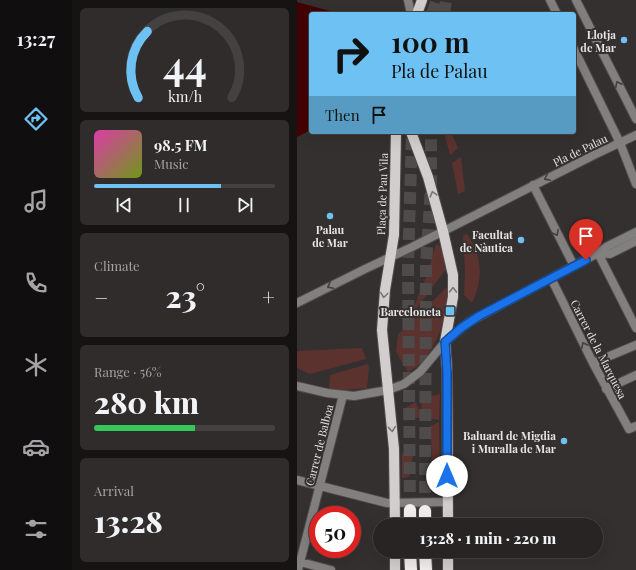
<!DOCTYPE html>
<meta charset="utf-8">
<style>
:root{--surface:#272423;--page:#2f2c2b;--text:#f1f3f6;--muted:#a4a4a6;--line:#434141;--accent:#6dc2f3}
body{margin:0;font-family:"Playfair Display",serif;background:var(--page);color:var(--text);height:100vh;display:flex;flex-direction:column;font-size:15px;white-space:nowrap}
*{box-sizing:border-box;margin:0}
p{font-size:13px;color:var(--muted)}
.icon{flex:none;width:22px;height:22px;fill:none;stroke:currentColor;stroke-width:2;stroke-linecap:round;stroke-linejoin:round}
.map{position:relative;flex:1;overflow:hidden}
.drawer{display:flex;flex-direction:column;gap:8px;padding:8px;background:#151413;width:225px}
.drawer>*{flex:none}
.banner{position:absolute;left:12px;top:12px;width:267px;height:122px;border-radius:4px;box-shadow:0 4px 16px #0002,0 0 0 1px var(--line);background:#6dc2f3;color:#111;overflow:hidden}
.speed{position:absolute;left:12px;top:506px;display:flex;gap:8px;font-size:20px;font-weight:700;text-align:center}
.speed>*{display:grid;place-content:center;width:52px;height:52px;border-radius:50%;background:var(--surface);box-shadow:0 4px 16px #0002,0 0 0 1px var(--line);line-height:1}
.speed .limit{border:6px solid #d22;background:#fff;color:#111}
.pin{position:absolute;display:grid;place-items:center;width:34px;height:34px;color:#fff;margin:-41px -17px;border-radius:50% 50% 50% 0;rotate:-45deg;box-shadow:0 0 4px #0007}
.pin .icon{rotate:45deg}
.me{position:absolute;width:44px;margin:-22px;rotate:0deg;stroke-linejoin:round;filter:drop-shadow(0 0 3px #0008)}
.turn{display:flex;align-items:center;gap:14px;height:84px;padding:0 16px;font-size:18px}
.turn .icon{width:52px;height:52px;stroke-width:2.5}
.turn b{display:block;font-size:28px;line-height:34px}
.then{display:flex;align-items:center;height:38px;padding:0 16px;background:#0003;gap:8px;font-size:15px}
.big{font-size:30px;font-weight:800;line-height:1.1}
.drawer .tile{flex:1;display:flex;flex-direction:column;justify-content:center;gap:6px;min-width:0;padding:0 14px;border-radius:6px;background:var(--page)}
.drawer .dial{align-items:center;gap:0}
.dial svg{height:104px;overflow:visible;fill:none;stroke:var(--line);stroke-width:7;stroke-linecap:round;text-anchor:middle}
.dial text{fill:var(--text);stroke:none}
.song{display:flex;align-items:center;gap:12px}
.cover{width:48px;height:48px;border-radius:6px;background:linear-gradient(135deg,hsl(320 70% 55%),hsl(80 70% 35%))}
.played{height:4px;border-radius:2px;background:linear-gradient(90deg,var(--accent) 70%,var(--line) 70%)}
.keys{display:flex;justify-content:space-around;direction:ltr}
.heat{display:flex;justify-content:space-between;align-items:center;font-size:22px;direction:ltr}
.charge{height:6px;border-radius:3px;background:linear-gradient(90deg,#34c759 56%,var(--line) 0)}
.trip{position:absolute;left:76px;top:518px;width:230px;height:40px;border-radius:20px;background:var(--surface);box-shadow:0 4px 16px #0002,0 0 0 1px var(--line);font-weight:800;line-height:40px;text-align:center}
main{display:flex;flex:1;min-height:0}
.menu{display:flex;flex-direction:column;width:72px;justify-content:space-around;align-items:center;background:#100e0e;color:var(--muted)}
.menu .icon{width:28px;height:28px}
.menu .on{color:var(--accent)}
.menu b{font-size:18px;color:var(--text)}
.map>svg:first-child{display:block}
.green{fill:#5b322e}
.water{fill:#430003}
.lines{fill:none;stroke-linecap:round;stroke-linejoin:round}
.highway-tunnel{stroke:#4f4b4a;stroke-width:12;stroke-dasharray:12 6;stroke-linecap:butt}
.minor-casing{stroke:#504d4c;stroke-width:10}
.major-casing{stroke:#504d4c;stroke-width:12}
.highway-casing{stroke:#504d4c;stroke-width:14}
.minor{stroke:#82807f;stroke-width:8}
.major{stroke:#d3cece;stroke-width:10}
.highway{stroke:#f3eeed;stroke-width:12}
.oneway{stroke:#44403f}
.oneway2{stroke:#7c7777}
.route-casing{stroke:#114b97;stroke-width:10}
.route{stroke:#1a73e8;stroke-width:7}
.poi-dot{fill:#6dc2f3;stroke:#34302f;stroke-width:1.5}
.labels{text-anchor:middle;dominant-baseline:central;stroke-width:4;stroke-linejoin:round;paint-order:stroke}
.poi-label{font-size:11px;font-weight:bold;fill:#e6e3e3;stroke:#34302f;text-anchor:end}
.street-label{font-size:11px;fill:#e6e3e3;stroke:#34302f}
</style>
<main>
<nav class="menu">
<b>13:27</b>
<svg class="icon on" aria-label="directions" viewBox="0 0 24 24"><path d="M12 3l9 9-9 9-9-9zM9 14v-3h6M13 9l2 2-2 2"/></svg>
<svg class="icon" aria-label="music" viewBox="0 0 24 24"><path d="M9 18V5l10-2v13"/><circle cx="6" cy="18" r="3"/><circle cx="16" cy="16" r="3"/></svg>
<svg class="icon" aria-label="phone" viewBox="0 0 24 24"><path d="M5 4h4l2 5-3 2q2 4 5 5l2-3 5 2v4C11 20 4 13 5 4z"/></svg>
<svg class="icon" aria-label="climate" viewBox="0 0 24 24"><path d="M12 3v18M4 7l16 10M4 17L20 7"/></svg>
<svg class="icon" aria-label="car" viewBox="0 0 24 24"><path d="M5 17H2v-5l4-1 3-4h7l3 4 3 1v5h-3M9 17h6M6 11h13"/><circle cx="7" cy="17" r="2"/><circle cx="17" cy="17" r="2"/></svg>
<svg class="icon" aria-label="filters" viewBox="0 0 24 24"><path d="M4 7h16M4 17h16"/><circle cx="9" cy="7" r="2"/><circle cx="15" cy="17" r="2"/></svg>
</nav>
<section class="drawer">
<div class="tile dial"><svg viewBox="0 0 100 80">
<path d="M14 69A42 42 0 1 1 86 69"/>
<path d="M14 69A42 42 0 0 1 21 18" stroke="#6dc2f3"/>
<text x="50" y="56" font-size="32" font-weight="700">44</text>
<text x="50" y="72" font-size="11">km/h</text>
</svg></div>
<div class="tile">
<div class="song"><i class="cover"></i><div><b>98.5 FM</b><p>Music</p></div></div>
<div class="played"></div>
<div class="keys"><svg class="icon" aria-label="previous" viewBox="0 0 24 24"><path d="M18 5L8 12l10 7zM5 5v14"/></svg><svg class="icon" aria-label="pause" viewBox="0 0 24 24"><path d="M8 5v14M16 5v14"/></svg><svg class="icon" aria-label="next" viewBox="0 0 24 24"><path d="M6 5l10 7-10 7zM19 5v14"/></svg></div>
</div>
<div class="tile"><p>Climate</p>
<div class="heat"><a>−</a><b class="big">23°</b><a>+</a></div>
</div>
<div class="tile"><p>Range · 56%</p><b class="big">280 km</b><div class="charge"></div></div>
<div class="tile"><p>Arrival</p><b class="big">13:28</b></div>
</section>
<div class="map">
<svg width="339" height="570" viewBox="0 0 339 570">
<rect width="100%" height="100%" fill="#34302f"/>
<!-- green -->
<path class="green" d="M 147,132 L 154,132 L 161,148 L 153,155 Z
M 164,157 L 168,191 L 161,194 L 155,163 Z
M 170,234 C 185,256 187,278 175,303 L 167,295 L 168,272 L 166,236 Z
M 139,244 C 149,248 148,258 150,268 L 119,309 L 115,311 L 130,275 Z
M 152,285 C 151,314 139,359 111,372 L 99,352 L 101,335 Z
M 65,348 L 69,359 L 13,374 L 0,368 L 0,351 Z
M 71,364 L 72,367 L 70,388 L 48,390 L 32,388 L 33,375 Z
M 143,394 L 142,420 L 126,417 L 123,398 Z
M 119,402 L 124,417 L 107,421 L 106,409 Z
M 142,422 L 143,478 L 137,478 L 133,426 Z
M 117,451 L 112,477 L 105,478 L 105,453 Z"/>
<!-- water -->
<path class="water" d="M 0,2 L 44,14 L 14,14 L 14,130 L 0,137 Z"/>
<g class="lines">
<!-- highway-tunnel -->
<path class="highway-tunnel" d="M 135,14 L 140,0
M 147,14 L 149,0
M 113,510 L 111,264 L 115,133
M 128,511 L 129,264 L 134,188 L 134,132"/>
<defs>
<path id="minor" d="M 111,0 L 114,14
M 253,0 L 260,14
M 279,0 L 339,119
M 277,49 L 323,143 L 339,184
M 236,185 L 277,266
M 301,253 L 339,328
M 301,253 L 313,254 L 339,241
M 254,278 L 296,363 L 332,429 L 339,426
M 0,303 L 68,269 L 115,247 L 297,155 L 339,135
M 296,363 L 339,345
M 0,386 L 30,393 L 57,396 L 91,390 L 107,384 L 123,372 L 148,342 L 172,322 L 301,253 L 309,247 L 339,232
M 309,389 L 339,375
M 0,480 L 90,503 L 150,502
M 0,561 L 34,570
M 1,570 L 46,395"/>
<path id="major" d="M 120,14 L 125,0
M 114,132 L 131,177 L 146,231 L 156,275 L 156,297 L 148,342 L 150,369 L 151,525
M 98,525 L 97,449 L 85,330 L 88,290 L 97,235 L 99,132
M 98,551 L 98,570
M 151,551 L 151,570"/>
<path id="highway" d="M 113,510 L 113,525
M 128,511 L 128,525
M 113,551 L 114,570
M 128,551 L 129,570"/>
</defs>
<!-- minor casing -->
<use href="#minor" class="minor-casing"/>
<!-- major casing -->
<use href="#major" class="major-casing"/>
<!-- highway casing -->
<use href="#highway" class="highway-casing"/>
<!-- minor -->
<use href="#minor" class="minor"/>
<!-- major -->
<use href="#major" class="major"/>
<!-- highway -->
<use href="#highway" class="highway"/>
</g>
<!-- one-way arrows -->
<defs><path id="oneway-chevron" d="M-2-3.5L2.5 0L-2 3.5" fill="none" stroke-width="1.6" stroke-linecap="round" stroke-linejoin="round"/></defs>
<g class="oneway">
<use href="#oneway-chevron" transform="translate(321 84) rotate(-117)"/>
<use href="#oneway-chevron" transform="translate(250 178) rotate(154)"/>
<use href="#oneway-chevron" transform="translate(259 233) rotate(62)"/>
<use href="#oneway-chevron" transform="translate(33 286) rotate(153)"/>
<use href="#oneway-chevron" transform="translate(287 345) rotate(-116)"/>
</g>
<g class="oneway2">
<use href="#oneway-chevron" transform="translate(136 194) rotate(-106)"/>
<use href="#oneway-chevron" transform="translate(156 290) rotate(-89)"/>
<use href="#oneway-chevron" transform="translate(87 295) rotate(97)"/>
<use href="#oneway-chevron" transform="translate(95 429) rotate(84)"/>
</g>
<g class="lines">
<defs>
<path id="route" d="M 150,476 L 150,372 L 148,342 L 164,328 L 182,316 L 289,260"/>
</defs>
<!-- route casing -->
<use href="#route" class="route-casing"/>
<!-- route -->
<use href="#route" class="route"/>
</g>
<!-- markers -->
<g class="poi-dot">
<circle cx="327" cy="40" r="4"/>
<circle cx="33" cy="216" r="4"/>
<circle cx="224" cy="240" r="4"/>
<rect x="148" y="306" width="10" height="10" rx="2"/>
<circle cx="267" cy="441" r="4"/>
</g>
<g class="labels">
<!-- poi labels -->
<g class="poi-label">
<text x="319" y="34">Llotja<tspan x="319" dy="13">de Mar</tspan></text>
<text x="33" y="229" text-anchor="middle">Palau<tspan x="33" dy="13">de Mar</tspan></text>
<text x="216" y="234">Facultat<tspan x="216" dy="13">de Nàutica</tspan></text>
<text x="144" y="311">Barceloneta</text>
<text x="259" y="435">Baluard de Migdia<tspan x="259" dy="13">i Muralla de Mar</tspan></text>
</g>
<!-- street labels -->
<g class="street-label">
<text transform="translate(283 150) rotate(-26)">Pla de Palau</text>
<text transform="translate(85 194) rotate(-88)">Plaça de Pau Vila</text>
<text transform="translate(302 349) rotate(63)">Carrer de la Marquesa</text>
<text transform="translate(22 445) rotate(-76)">Carrer de Balboa</text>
</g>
</g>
</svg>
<div class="speed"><div class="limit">50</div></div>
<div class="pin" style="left:289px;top:260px;background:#d93025"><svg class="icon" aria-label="arrive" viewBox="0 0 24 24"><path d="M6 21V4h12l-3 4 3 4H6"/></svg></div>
<svg class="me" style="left:150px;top:476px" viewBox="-20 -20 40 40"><circle r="19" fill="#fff"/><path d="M0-13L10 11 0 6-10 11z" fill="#1a73e8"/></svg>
<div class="trip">13:28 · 1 min · 220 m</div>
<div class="banner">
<div class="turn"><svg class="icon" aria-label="right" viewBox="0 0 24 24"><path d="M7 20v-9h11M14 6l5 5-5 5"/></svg><div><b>100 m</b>Pla de Palau</div></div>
<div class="then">Then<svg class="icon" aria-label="arrive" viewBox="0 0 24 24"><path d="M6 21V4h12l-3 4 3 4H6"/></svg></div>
</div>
</div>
</main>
